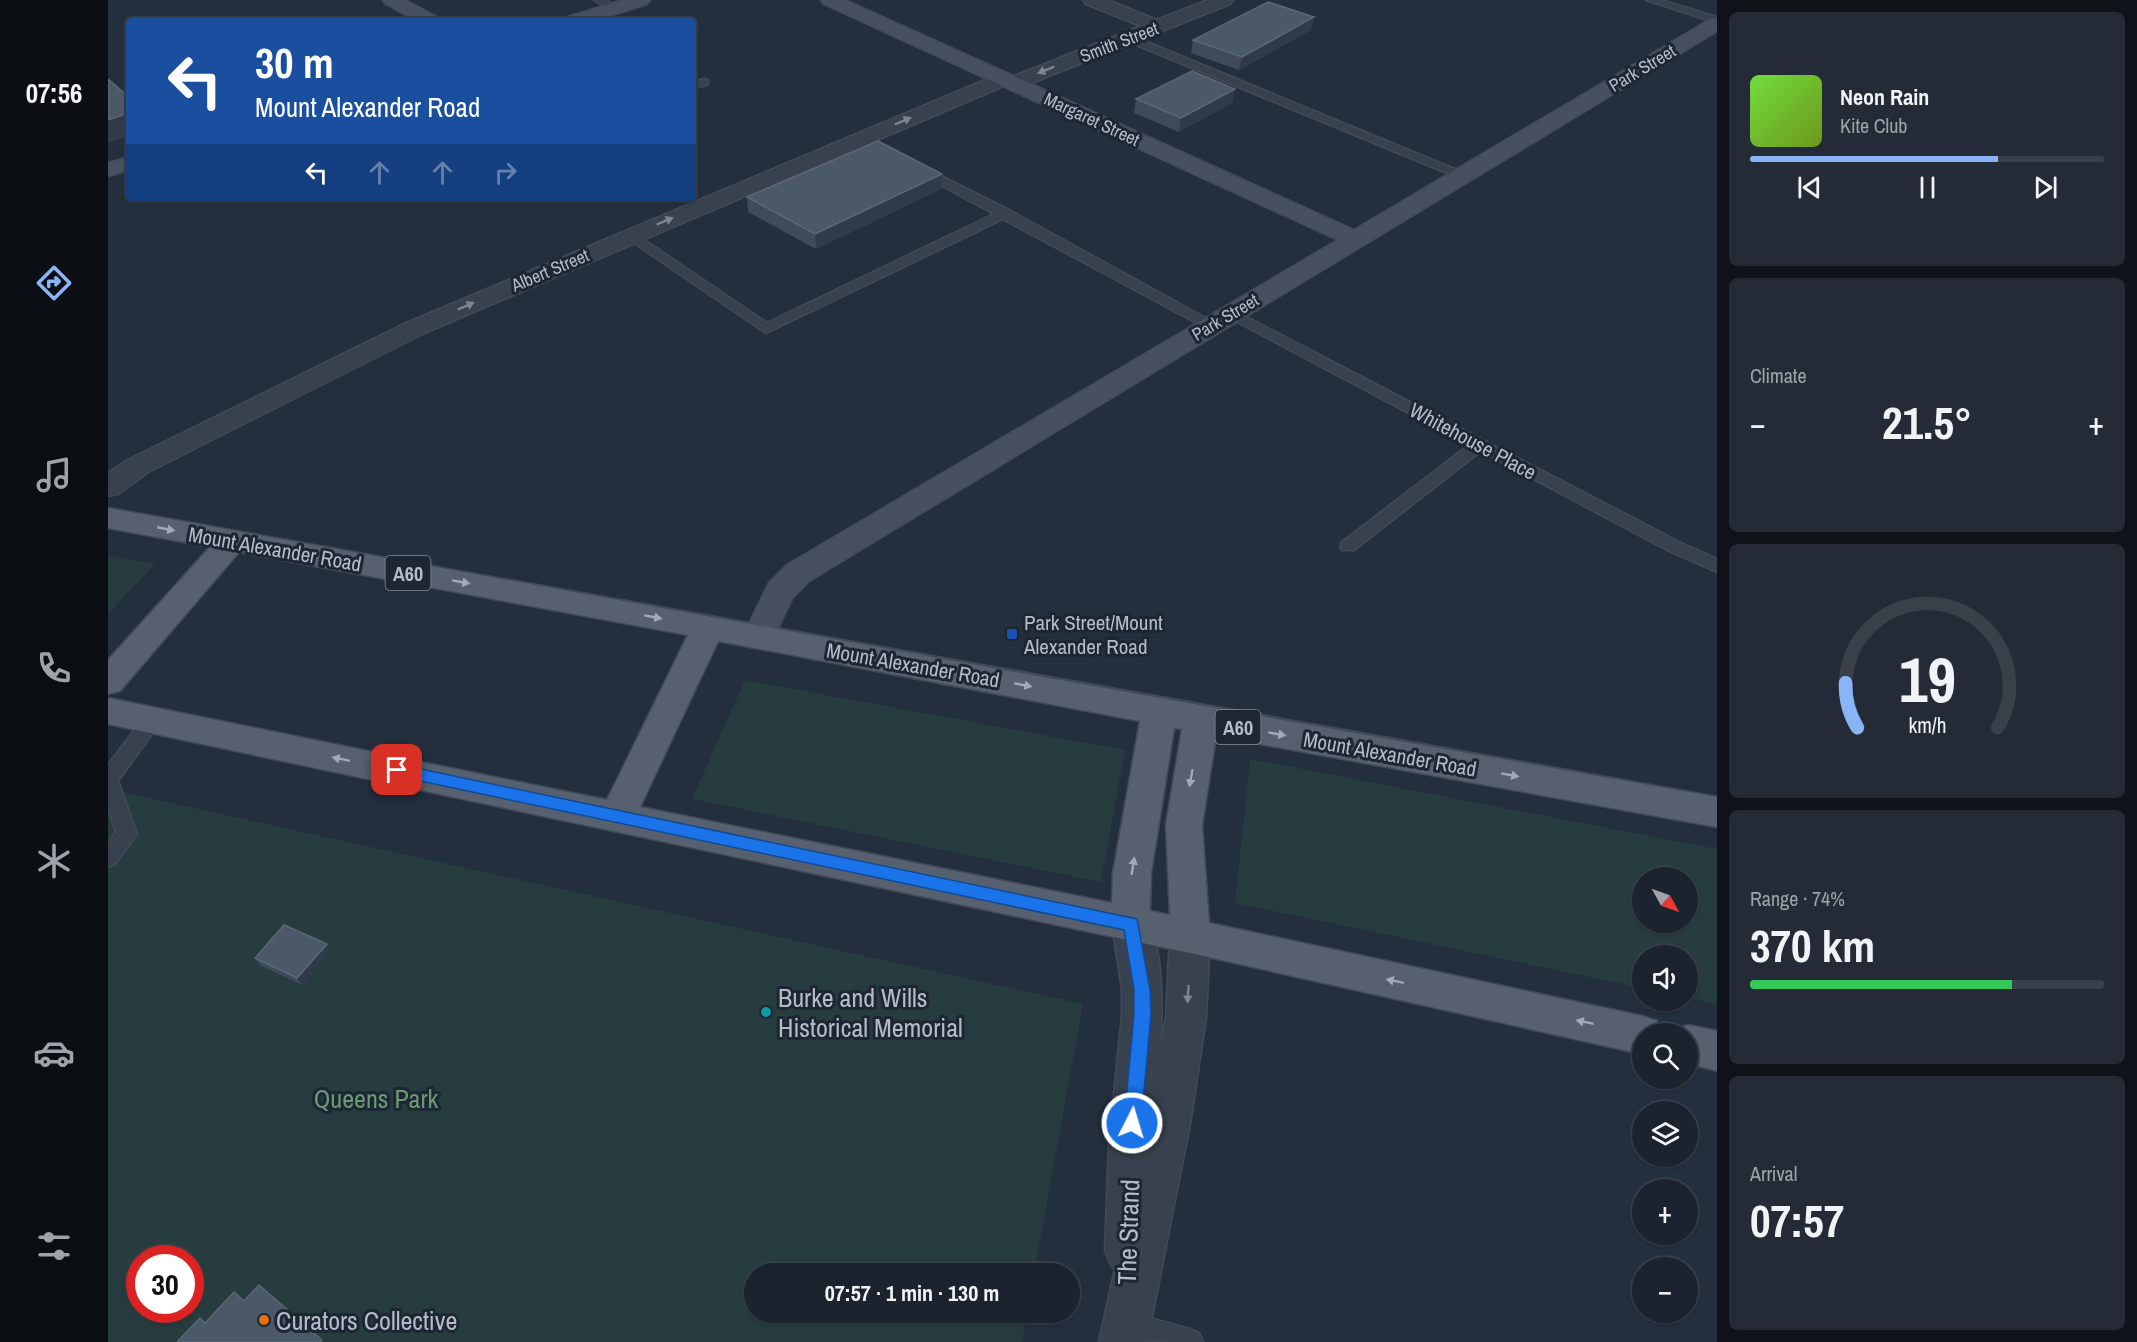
<!DOCTYPE html>
<meta charset="utf-8">
<style>
:root{--surface:#1b232e;--page:#242b36;--text:#f1f3f6;--muted:#a0a4aa;--line:#39404a;--accent:#8ab4f8}
body{margin:0;font-family:"Archivo Narrow",sans-serif;background:var(--page);color:var(--text);height:100vh;display:flex;flex-direction:column;font-size:22px;white-space:nowrap}
*{box-sizing:border-box;margin:0}
p{font-size:20px;color:var(--muted)}
.icon{flex:none;width:33px;height:33px;fill:none;stroke:currentColor;stroke-width:2;stroke-linecap:round;stroke-linejoin:round}
.map{position:relative;flex:1;overflow:hidden}
.details{display:flex;flex-direction:column;gap:12px;padding:12px;background:#0f1319;width:420px}
.details>*{flex:none}
.guide{position:absolute;left:18px;top:18px;width:570px;height:183px;border-radius:6px;box-shadow:0 2px 4px #0004,0 0 0 2px var(--line);background:#1a4fa0;color:#fff;overflow:hidden}
.needle{width:39px;rotate:130deg}
.controls{position:absolute;left:1524px;top:867px;display:grid;gap:12px}
.controls a{display:grid;place-items:center;width:66px;height:66px;border-radius:50%;background:var(--surface);box-shadow:0 2px 4px #0004,0 0 0 2px var(--line);font-size:30px}
.speed{position:absolute;left:18px;top:1245px;display:flex;gap:12px;font-size:30px;font-weight:700;text-align:center}
.speed>*{display:grid;place-content:center;width:78px;height:78px;border-radius:50%;background:var(--surface);box-shadow:0 2px 4px #0004,0 0 0 2px var(--line);line-height:1}
.speed .limit{border:9px solid #d22;background:#fff;color:#111}
.pin{position:absolute;display:grid;place-items:center;width:51px;height:51px;color:#fff;margin:-26px;border-radius:12px;box-shadow:0 3px 9px #0006}
.me{position:absolute;width:66px;margin:-33px;rotate:5deg;stroke-linejoin:round;filter:drop-shadow(0 0 4px #0008)}
.turn{display:flex;align-items:center;gap:21px;height:126px;padding:0 30px;font-size:27px}
.turn .icon{width:78px;height:78px;stroke-width:2.5}
.turn b{display:block;font-size:42px;line-height:51px}
.lanes{display:flex;align-items:center;height:57px;padding:0 30px;background:#0003;justify-content:center;gap:30px;direction:ltr}
.lanes .off{opacity:.35}
.big{font-size:45px;font-weight:700;line-height:1.1}
.details .tile{flex:1;display:flex;flex-direction:column;justify-content:center;gap:9px;min-width:0;padding:0 21px;border-radius:9px;background:var(--page)}
.details .dial{align-items:center;gap:0}
.dial svg{height:156px;overflow:visible;fill:none;stroke:var(--line);stroke-width:7;stroke-linecap:round;text-anchor:middle}
.dial text{fill:var(--text);stroke:none}
.song{display:flex;align-items:center;gap:18px}
.cover{width:72px;height:72px;border-radius:9px;background:linear-gradient(135deg,hsl(100 70% 55%),hsl(80 70% 35%))}
.played{height:6px;border-radius:3px;background:linear-gradient(90deg,var(--accent) 70%,var(--line) 70%)}
.keys{display:flex;justify-content:space-around;direction:ltr}
.heat{display:flex;justify-content:space-between;align-items:center;font-size:33px;direction:ltr}
.charge{height:9px;border-radius:4px;background:linear-gradient(90deg,#34c759 74%,var(--line) 0)}
.trip{position:absolute;left:636px;top:1263px;width:336px;height:60px;border-radius:30px;background:var(--surface);box-shadow:0 2px 4px #0004,0 0 0 2px var(--line);font-weight:700;line-height:60px;text-align:center}
main{display:flex;flex:1;min-height:0}
.tabs{display:flex;flex-direction:column;width:108px;justify-content:space-around;align-items:center;background:#0b0e12;color:var(--muted)}
.tabs .icon{width:42px;height:42px}
.tabs .on{color:var(--accent)}
.tabs b{font-size:27px;color:var(--text)}
.map>svg:first-child{display:block}
.green{fill:#263c3f;fill-rule:evenodd}
.lines{fill:none;stroke-linecap:round;stroke-linejoin:round}
.lane-casing{stroke:#414a57;stroke-width:3}
.street-casing{stroke:#414a57;stroke-width:3}
.secondary-casing{stroke:#414a57;stroke-width:3}
.primary-casing{stroke:#414a57;stroke-width:3}
.lane{fill:#38414e;fill-rule:evenodd}
.street{fill:#38414e;fill-rule:evenodd}
.secondary{fill:#465061;fill-rule:evenodd}
.primary{fill:#56606e;fill-rule:evenodd}
.wall{fill:#3f4b5c}
.shaded-wall{fill:#2f3b4b}
.building{fill:#4b5868;stroke:#5c6777;stroke-width:1.5}
.oneway{fill:#7c8592}
.oneway2{fill:#a1aab7}
.route{fill:#1a73e8;stroke:#114b97;stroke-width:1.5}
.transit-dot{fill:#1a4fb4;stroke:#1d2633;stroke-width:2}
.culture-dot{fill:#0f9aa8;stroke:#1d2633;stroke-width:2}
.food-dot{fill:#e8710a;stroke:#1d2633;stroke-width:2}
.labels{text-anchor:middle;dominant-baseline:central;stroke-width:6;stroke-linejoin:round;paint-order:stroke}
.far-street-label{font-size:18px;fill:#b4bcc9;stroke:#1d2633}
.shield{fill:#1d2633;stroke:#878f9c;stroke-width:1.5}
.shield-label{font-size:20px;font-weight:bold;fill:#b4bcc9}
.street-label{font-size:21px;fill:#b4bcc9;stroke:#1d2633}
.poi-label{font-size:21px;fill:#b4bcc9;stroke:#1d2633;text-anchor:start}
.near-poi-label{font-size:26px;fill:#b4bcc9;stroke:#1d2633;text-anchor:start}
.near-park-label{font-size:26px;fill:#6b9a76;stroke:#1d2633}
.near-street-label{font-size:26px;fill:#b4bcc9;stroke:#1d2633}
</style>
<main>
<nav class="tabs">
<b>07:56</b>
<svg class="icon on" aria-label="directions" viewBox="0 0 24 24"><path d="M12 3l9 9-9 9-9-9zM9 14v-3h6M13 9l2 2-2 2"/></svg>
<svg class="icon" aria-label="music" viewBox="0 0 24 24"><path d="M9 18V5l10-2v13"/><circle cx="6" cy="18" r="3"/><circle cx="16" cy="16" r="3"/></svg>
<svg class="icon" aria-label="phone" viewBox="0 0 24 24"><path d="M5 4h4l2 5-3 2q2 4 5 5l2-3 5 2v4C11 20 4 13 5 4z"/></svg>
<svg class="icon" aria-label="climate" viewBox="0 0 24 24"><path d="M12 3v18M4 7l16 10M4 17L20 7"/></svg>
<svg class="icon" aria-label="car" viewBox="0 0 24 24"><path d="M5 17H2v-5l4-1 3-4h7l3 4 3 1v5h-3M9 17h6M6 11h13"/><circle cx="7" cy="17" r="2"/><circle cx="17" cy="17" r="2"/></svg>
<svg class="icon" aria-label="filters" viewBox="0 0 24 24"><path d="M4 7h16M4 17h16"/><circle cx="9" cy="7" r="2"/><circle cx="15" cy="17" r="2"/></svg>
</nav>
<div class="map">
<svg width="1609" height="1342" viewBox="0 0 1609 1342">
<rect width="100%" height="100%" fill="#242f3e"/>
<!-- green -->
<path class="green" d="M 0,555 L 47,564 L 0,614 Z
M 637,680 L 1017,750 L 993,882 L 584,799 Z
M 1142,759 L 1609,849 L 1609,1004 L 1580,998 L 1580,956 L 1534,956 L 1534,988 L 1127,903 ZM 1534,878 L 1580,878 L 1580,922 L 1534,922 Z
M 0,789 L 975,1004 L 926,1273 L 646,1274 L 646,1312 L 919,1313 L 914,1342 L 0,1342 ZM 32,1258 L 82,1258 L 82,1310 L 32,1310 Z"/>
<g class="lines">
<defs>
<path id="lane" d="M 486,0 L 498,0 L 511,8 L 503,10 Z
M 1538,0 L 1553,0 L 1609,17 L 1609,23 Z
M 1014,35 L 1022,35 L 1361,175 L 1359,178 L 1351,178 L 1014,39 Z
M 596,79 L 600,80 L 600,84 L 585,89 L 585,82 Z
M 811,165 L 901,210 L 1110,325 L 1103,329 L 1098,328 L 895,219 L 658,333 L 516,236 L 518,233 L 526,233 L 659,323 L 886,214 L 807,171 L 807,167 Z
M 1123,309 L 1573,543 L 1609,559 L 1609,572 L 1561,551 L 1373,451 L 1246,550 L 1234,550 L 1232,546 L 1234,542 L 1361,445 L 1118,316 L 1116,313 L 1118,310 Z
M 45,713 L 52,715 L 54,720 L 10,781 L 29,834 L 7,864 L 0,867 L 0,843 L 8,832 L 0,808 L 0,765 L 38,715 Z
M 1020,1312 L 1082,1329 L 1091,1333 L 1095,1342 C 1067,1342 1038,1342 1011,1334 L 1007,1325 L 1011,1316 Z"/>
<path id="street" d="M 975,0 L 1000,0 L 1049,20 L 1100,0 L 1125,0 L 1122,4 L 913,87 L 906,89 L 898,85 L 314,334 L 40,472 L 10,494 L 0,496 L 0,473 L 20,460 L 296,324 L 889,75 L 896,73 L 904,77 L 1033,26 L 978,4 Z
M 1023,907 L 1037,912 C 1056,952 1055,1005 1052,1048 L 1058,1017 L 1062,936 L 1068,924 L 1082,919 L 1096,924 L 1102,936 L 1098,1017 L 1082,1124 L 1039,1342 L 991,1342 L 1007,1269 L 1004,1267 L 997,1251 L 1001,1145 L 1014,1015 L 1014,989 L 1004,924 L 1009,912 Z"/>
<path id="secondary" d="M 275,0 L 297,0 L 329,17 L 332,21 L 309,21 L 278,4 Z
M 515,0 L 542,0 L 539,4 L 485,21 L 457,21 L 460,17 Z
M 713,0 L 737,0 L 1246,230 L 1603,19 L 1609,18 L 1609,31 L 701,581 L 685,597 L 662,644 L 651,648 L 640,644 L 635,636 L 661,583 L 679,565 L 1230,240 L 716,4 Z
M 21,157 L 21,170 L 0,176 L 0,163 Z"/>
<path id="primary" d="M 0,508 C 536,604 1072,703 1609,797 L 1609,827 L 1108,736 L 1094,825 L 1101,923 L 1534,1016 L 1549,1021 L 1554,1034 L 1534,1034 L 1534,1054 L 1082,953 L 0,724 L 0,698 L 499,800 L 580,635 L 131,552 L 12,691 L 0,694 L 0,660 L 102,547 L 0,528 ZM 610,641 L 1032,721 L 1005,873 L 1004,903 L 532,807 ZM 1066,728 L 1074,729 L 1058,825 L 1062,915 L 1042,911 L 1043,873 Z
M 1580,1025 L 1609,1031 L 1609,1071 L 1580,1063 L 1580,1034 L 1564,1034 L 1565,1030 Z"/>
</defs>
<!-- lane casing -->
<use href="#lane" class="lane-casing"/>
<!-- street casing -->
<use href="#street" class="street-casing"/>
<!-- secondary casing -->
<use href="#secondary" class="secondary-casing"/>
<!-- primary casing -->
<use href="#primary" class="primary-casing"/>
<!-- lane -->
<use href="#lane" class="lane"/>
<!-- street -->
<use href="#street" class="street"/>
<!-- secondary -->
<use href="#secondary" class="secondary"/>
<!-- primary -->
<use href="#primary" class="primary"/>
</g>
<!-- wall -->
<path class="wall" d="M 1203,30 L 1131,70 L 1083,53 L 1085,40 Z
M 1127,89 L 1124,103 L 1071,132 L 1026,113 L 1028,99 Z
M 833,189 L 708,249 L 640,212 L 639,197 Z
M 223,951 L 194,985 L 152,965 L 147,958 Z"/>
<!-- shaded-wall -->
<path class="shaded-wall" d="M 1206,17 L 1203,30 L 1131,70 L 1134,57 Z
M 1127,89 L 1124,103 L 1071,132 L 1073,118 Z
M 21,113 L 21,136 L 0,143 L 0,120 Z
M 834,174 L 833,189 L 708,249 L 707,234 Z
M 219,944 L 223,951 L 194,985 L 189,978 Z"/>
<!-- building -->
<path class="building" d="M 1160,2 L 1206,17 L 1134,57 L 1085,40 Z
M 1084,71 L 1127,89 L 1073,118 L 1028,99 Z
M 0,79 L 21,97 L 21,113 L 0,120 Z
M 770,141 L 834,174 L 707,234 L 639,197 Z
M 176,925 L 219,944 L 189,978 L 147,958 Z
M 151,1285 L 214,1340 L 212,1342 L 69,1342 L 92,1318 L 97,1323 L 126,1292 L 136,1301 Z"/>
<!-- one-way arrows -->
<defs><path id="oneway-solid" d="M-6-.8H1V-3.2L6.5 0L1 3.2V.8H-6Z" transform="scale(1.5)"/></defs>
<g class="oneway">
<use href="#oneway-solid" transform="translate(938 70) rotate(158)"/>
<use href="#oneway-solid" transform="translate(795 121) rotate(-23)"/>
<use href="#oneway-solid" transform="translate(557 221) rotate(-23)"/>
<use href="#oneway-solid" transform="translate(358 306) rotate(-24)"/>
<use href="#oneway-solid" transform="translate(1080 994) rotate(94)"/>
</g>
<g class="oneway2">
<use href="#oneway-solid" transform="translate(58 529) rotate(11)"/>
<use href="#oneway-solid" transform="translate(353 582) rotate(10)"/>
<use href="#oneway-solid" transform="translate(545 617) rotate(10)"/>
<use href="#oneway-solid" transform="translate(915 685) rotate(11)"/>
<use href="#oneway-solid" transform="translate(1169 734) rotate(10)"/>
<use href="#oneway-solid" transform="translate(233 759) rotate(-168)"/>
<use href="#oneway-solid" transform="translate(1402 775) rotate(10)"/>
<use href="#oneway-solid" transform="translate(1083 778) rotate(100)"/>
<use href="#oneway-solid" transform="translate(1025 866) rotate(-81)"/>
<use href="#oneway-solid" transform="translate(1287 981) rotate(-168)"/>
<use href="#oneway-solid" transform="translate(1477 1022) rotate(-168)"/>
</g>
<!-- route -->
<path class="route" d="M 289,764 L 1029,919 L 1042,989 L 1043,1015 L 1033,1123 L 1031,1129 L 1024,1132 L 1018,1129 L 1016,1123 L 1026,1015 L 1026,989 L 1016,930 L 289,776 L 283,774 L 281,770 L 283,766 Z"/>
<!-- markers -->
<rect class="transit-dot" x="898" y="628" width="12" height="12" rx="3"/>
<circle class="culture-dot" cx="658" cy="1012" r="6"/>
<circle class="food-dot" cx="156" cy="1320" r="6"/>
<g class="labels">
<!-- far-street labels -->
<g class="far-street-label">
<text transform="translate(1011 42) rotate(-21)">Smith Street</text>
<text transform="translate(1534 68) rotate(-31)">Park Street</text>
<text transform="translate(984 119) rotate(25)">Margaret Street</text>
<text transform="translate(442 270) rotate(-23)">Albert Street</text>
<text transform="translate(1117 317) rotate(-31)">Park Street</text>
</g>
<!-- shield labels -->
<g class="shield">
<rect x="277.5" y="556" width="45" height="34" rx="4.5"/>
<rect x="1107.5" y="710" width="45" height="34" rx="4.5"/>
</g>
<g class="shield-label">
<text x="300" y="573">A60</text>
<text x="1130" y="727">A60</text>
</g>
<!-- street labels -->
<g class="street-label">
<text transform="translate(1365 441) rotate(28)">Whitehouse Place</text>
<text transform="translate(167 549) rotate(10)">Mount Alexander Road</text>
<text transform="translate(805 665) rotate(10)">Mount Alexander Road</text>
<text transform="translate(1282 754) rotate(10)">Mount Alexander Road</text>
</g>
<!-- poi labels -->
<g class="poi-label">
<text x="916" y="622">Park Street/Mount<tspan x="916" dy="24">Alexander Road</tspan></text>
</g>
<!-- near-poi labels -->
<g class="near-poi-label">
<text x="670" y="997">Burke and Wills<tspan x="670" dy="30">Historical Memorial</tspan></text>
<text x="168" y="1320">Curators Collective</text>
</g>
<!-- near-park labels -->
<g class="near-park-label">
<text x="268" y="1098">Queens Park</text>
</g>
<!-- near-street labels -->
<g class="near-street-label">
<text transform="translate(1020 1232) rotate(-88)">The Strand</text>
</g>
</g>
</svg>
<div class="controls">
<a><svg class="needle" viewBox="-14 -14 28 28"><path d="M0-13l5 13h-10z" fill="#e53935"/><path d="M0 13l5-13h-10z" fill="#a0a4aa"/></svg></a>
<a><svg class="icon" aria-label="sound" viewBox="0 0 24 24"><path d="M4 9h4l5-4v14l-5-4H4zM17 9q2 3 0 6"/></svg></a>
<a><svg class="icon" aria-label="search" viewBox="0 0 24 24"><circle cx="10" cy="10" r="6"/><path d="M15 15l6 6"/></svg></a>
<a><svg class="icon" aria-label="layers" viewBox="0 0 24 24"><path d="M12 4l9 5-9 5-9-5zM3 14l9 5 9-5"/></svg></a>
<a>+</a>
<a>−</a>
</div>
<div class="speed"><div class="limit">30</div></div>
<div class="pin" style="left:289px;top:770px;background:#d93025"><svg class="icon" aria-label="arrive" viewBox="0 0 24 24"><path d="M6 21V4h12l-3 4 3 4H6"/></svg></div>
<svg class="me" style="left:1024px;top:1123px" viewBox="-20 -20 40 40"><circle r="17" fill="#1a73e8" stroke="#fff" stroke-width="3"/><path d="M0-11L8 9 0 5-8 9z" fill="#fff"/></svg>
<div class="trip">07:57 · 1 min · 130 m</div>
<div class="guide">
<div class="turn"><svg class="icon" aria-label="left" viewBox="0 0 24 24"><path d="M17 20v-9H6M10 6l-5 5 5 5"/></svg><div><b>30 m</b>Mount Alexander Road</div></div>
<div class="lanes"><svg class="icon" aria-label="left" viewBox="0 0 24 24"><path d="M17 20v-9H6M10 6l-5 5 5 5"/></svg><svg class="icon off" aria-label="ahead" viewBox="0 0 24 24"><path d="M12 20V5M6 11l6-6 6 6"/></svg><svg class="icon off" aria-label="ahead" viewBox="0 0 24 24"><path d="M12 20V5M6 11l6-6 6 6"/></svg><svg class="icon off" aria-label="right" viewBox="0 0 24 24"><path d="M7 20v-9h11M14 6l5 5-5 5"/></svg></div>
</div>
</div>
<section class="details">
<div class="tile">
<div class="song"><i class="cover"></i><div><b>Neon Rain</b><p>Kite Club</p></div></div>
<div class="played"></div>
<div class="keys"><svg class="icon" aria-label="previous" viewBox="0 0 24 24"><path d="M18 5L8 12l10 7zM5 5v14"/></svg><svg class="icon" aria-label="pause" viewBox="0 0 24 24"><path d="M8 5v14M16 5v14"/></svg><svg class="icon" aria-label="next" viewBox="0 0 24 24"><path d="M6 5l10 7-10 7zM19 5v14"/></svg></div>
</div>
<div class="tile"><p>Climate</p>
<div class="heat"><a>−</a><b class="big">21.5°</b><a>+</a></div>
</div>
<div class="tile dial"><svg viewBox="0 0 100 80">
<path d="M14 69A42 42 0 1 1 86 69"/>
<path d="M14 69A42 42 0 0 1 8 46" stroke="#8ab4f8"/>
<text x="50" y="56" font-size="32" font-weight="700">19</text>
<text x="50" y="72" font-size="11">km/h</text>
</svg></div>
<div class="tile"><p>Range · 74%</p><b class="big">370 km</b><div class="charge"></div></div>
<div class="tile"><p>Arrival</p><b class="big">07:57</b></div>
</section>
</main>
